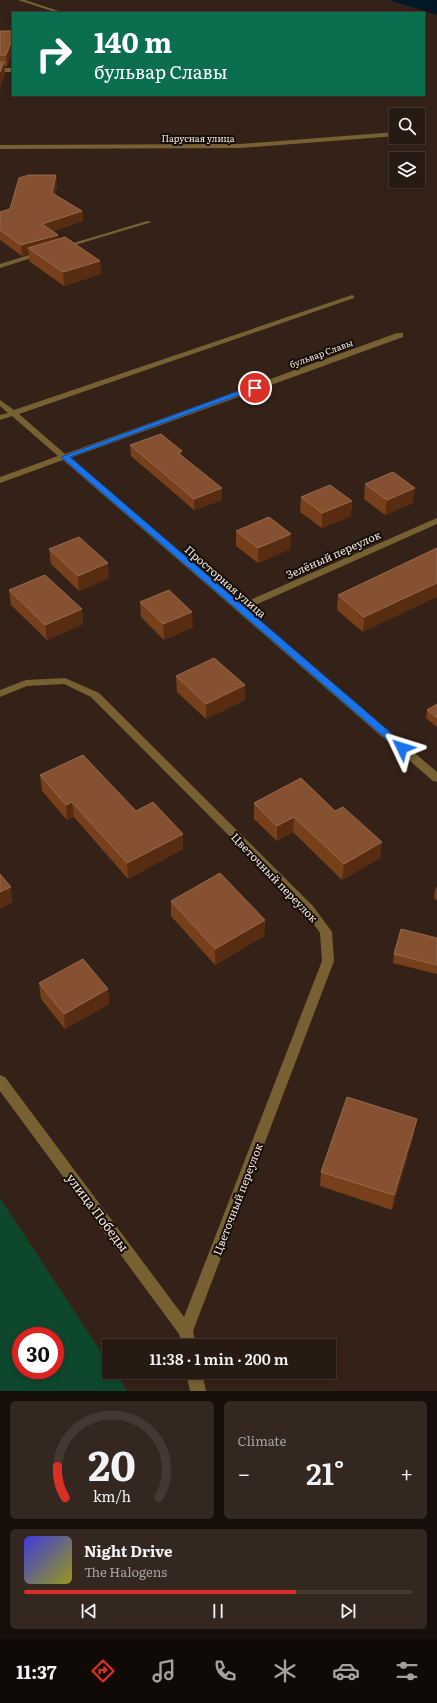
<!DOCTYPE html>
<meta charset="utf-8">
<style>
:root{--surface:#271a12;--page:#332720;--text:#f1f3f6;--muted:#a4a19f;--line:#433832;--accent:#d93025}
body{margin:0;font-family:Literata,serif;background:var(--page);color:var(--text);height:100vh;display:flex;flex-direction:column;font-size:15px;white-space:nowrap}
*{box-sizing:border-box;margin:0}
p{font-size:13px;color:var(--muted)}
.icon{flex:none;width:22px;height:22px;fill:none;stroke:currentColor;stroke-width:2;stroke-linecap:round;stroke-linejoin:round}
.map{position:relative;height:1391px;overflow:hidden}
.drawer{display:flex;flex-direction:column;gap:10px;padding:10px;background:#150e0a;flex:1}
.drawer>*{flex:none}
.hud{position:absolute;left:12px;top:12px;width:413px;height:84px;border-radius:0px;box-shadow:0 2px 6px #0003,0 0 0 1px var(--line);background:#0b6e4f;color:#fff;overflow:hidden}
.tools{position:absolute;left:389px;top:108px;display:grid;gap:8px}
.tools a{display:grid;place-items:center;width:36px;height:36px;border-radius:0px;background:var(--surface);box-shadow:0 2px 6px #0003,0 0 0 1px var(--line);font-size:20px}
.speed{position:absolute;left:12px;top:1327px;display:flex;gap:8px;font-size:20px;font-weight:700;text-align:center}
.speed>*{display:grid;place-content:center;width:52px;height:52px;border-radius:50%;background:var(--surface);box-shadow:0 2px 6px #0003,0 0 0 1px var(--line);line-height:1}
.speed .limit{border:6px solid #d22;background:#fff;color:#111}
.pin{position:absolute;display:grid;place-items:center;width:34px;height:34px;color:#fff;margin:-17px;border:2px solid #fff;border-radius:50%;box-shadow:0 1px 4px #0007}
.me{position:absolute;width:44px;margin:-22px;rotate:311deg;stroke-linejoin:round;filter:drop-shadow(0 0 3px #0008)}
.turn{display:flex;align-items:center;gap:14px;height:84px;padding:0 16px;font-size:18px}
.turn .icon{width:52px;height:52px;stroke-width:2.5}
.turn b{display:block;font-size:28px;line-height:34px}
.big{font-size:30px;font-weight:600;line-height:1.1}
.drawer .widget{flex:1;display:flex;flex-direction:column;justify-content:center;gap:6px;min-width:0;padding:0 14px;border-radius:6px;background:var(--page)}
.drawer .dial{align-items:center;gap:0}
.dial svg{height:104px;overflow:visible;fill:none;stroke:var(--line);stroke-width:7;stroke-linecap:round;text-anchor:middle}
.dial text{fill:var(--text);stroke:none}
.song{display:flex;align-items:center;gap:12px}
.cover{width:48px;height:48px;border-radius:6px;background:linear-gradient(135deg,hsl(240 70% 55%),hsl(60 70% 35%))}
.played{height:4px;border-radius:2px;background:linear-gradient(90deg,var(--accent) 70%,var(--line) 70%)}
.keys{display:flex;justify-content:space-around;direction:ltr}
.heat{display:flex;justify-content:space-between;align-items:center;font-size:22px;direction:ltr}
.drawer .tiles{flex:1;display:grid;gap:10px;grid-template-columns:1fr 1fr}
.widget:last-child{grid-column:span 2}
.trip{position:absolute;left:102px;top:1339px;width:234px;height:40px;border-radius:0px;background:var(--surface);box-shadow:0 2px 6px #0003,0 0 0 1px var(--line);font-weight:600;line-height:40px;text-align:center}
.tabs{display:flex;height:64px;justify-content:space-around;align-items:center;background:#100a07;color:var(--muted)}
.tabs .icon{width:28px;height:28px}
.tabs .current{color:var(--accent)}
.tabs b{font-size:18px;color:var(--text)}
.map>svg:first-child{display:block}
.green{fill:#0d472c;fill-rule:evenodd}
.water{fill:#021825}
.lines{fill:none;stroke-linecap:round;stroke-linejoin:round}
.minor{fill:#776132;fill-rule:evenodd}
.wall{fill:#783f1b}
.shaded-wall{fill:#572c11}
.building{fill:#855131;stroke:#97694c}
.route{fill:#1a73e8;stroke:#114b97}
.labels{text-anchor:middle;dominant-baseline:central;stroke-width:4;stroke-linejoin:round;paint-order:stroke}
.far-street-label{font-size:9px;fill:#f6e9e3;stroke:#160e09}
.street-label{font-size:11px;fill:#f6e9e3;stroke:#160e09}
.near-street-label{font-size:13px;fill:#f6e9e3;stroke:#160e09}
</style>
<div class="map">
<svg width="437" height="1391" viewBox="0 0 437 1391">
<rect width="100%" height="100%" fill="#342218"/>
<!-- green -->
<path class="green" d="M 0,1198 L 109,1364 L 109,1372 L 115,1372 L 127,1391 L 0,1391 ZM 21,1336 L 55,1336 L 55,1370 L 21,1370 Z"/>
<!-- water -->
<path class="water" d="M 389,0 L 437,0 L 437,15 Z"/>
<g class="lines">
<!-- minor -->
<path class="minor" d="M 18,0 L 25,0 L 65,13 L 58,13 Z
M 0,68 L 13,68 L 13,72 L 0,72 Z
M 396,132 L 396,136 L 240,148 L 0,149 L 0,145 L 240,144 Z
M 147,221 L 152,222 L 65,248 L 60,247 Z
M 42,251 L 44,252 L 44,254 L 0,268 L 0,264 Z
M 352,295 L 354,296 L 354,298 L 19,414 L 65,454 L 397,333 L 403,333 L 403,337 L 70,458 L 241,604 L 437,518 L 437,524 L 246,609 L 437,772 L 437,782 L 433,781 L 63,460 L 0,483 L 0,477 L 58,456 L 12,416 L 0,420 L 0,415 L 8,413 L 0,406 L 0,400 L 14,410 Z
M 65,678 L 99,693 L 313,906 L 332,932 L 334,961 L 193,1331 L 196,1346 L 182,1346 L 179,1334 L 0,1091 L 0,1075 L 5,1077 L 184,1317 L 322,961 L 320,933 L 305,912 L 91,697 L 64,684 L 27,686 L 0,697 L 0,690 L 26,680 Z
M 186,1372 L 202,1372 L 206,1391 L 190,1391 Z"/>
</g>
<!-- wall -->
<path class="wall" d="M 0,31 L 13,31 L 7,66 L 4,66 L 5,74 L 0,87 Z
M 57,185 L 55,195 L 82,211 L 83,221 L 53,231 L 58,235 L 58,239 L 100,261 L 101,274 L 64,286 L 29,261 L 29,254 L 22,256 L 0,240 L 0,212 L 10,209 Z
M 130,445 L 182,451 L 182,456 L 222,500 L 194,510 L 131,456 Z
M 365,484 L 413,503 L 385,515 L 364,499 Z
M 301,497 L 352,501 L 351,516 L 322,528 L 300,512 Z
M 236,531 L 290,549 L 258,563 L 236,546 Z
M 437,548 L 363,632 L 337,610 L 338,595 Z
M 49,549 L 109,578 L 79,591 L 51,564 Z
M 9,590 L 82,609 L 83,624 L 47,640 L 11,605 Z
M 140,602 L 193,627 L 164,640 L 141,617 Z
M 176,676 L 245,700 L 206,719 L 177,692 Z
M 437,704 L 437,727 L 426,718 L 427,710 Z
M 40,775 L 136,811 L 183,834 L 183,849 L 128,879 L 74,817 L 67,820 L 42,791 Z
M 301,778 L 380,858 L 342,880 L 293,832 L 277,841 L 254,819 L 254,803 Z
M 437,886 L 437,900 L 434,899 L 435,890 Z
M 171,901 L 265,920 L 264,936 L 215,965 L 171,916 Z
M 437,938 L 437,974 L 393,963 L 394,954 Z
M 39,983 L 108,989 L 109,1004 L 65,1029 L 41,999 Z
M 414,1134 L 392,1210 L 320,1186 L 321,1172 Z"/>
<!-- shaded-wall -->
<path class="shaded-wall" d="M 13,37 L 13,51 L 7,66 L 6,55 Z
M 4,62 L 5,74 L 0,87 L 0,72 Z
M 56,175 L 57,185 L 53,203 L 52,193 Z
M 82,211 L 83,221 L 43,234 L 42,224 Z
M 58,235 L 59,245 L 28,248 L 29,254 L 22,256 L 21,245 Z
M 100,261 L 101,274 L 64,286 L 63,272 Z
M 182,451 L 182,463 L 178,453 Z
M 222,488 L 222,500 L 194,510 L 194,499 Z
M 415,488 L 413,503 L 385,515 L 387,500 Z
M 352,501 L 351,516 L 322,528 L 322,513 Z
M 291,534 L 290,549 L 258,563 L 258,548 Z
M 108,563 L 109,578 L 79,591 L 78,576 Z
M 437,583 L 437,597 L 363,632 L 364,617 Z
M 82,609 L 83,624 L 47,640 L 45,625 Z
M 192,612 L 193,627 L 164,640 L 163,624 Z
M 245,685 L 245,700 L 206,719 L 206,704 Z
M 72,802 L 74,817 L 67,820 L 66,805 Z
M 294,817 L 293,832 L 277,841 L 277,826 Z
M 183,834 L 183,849 L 128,879 L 127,863 Z
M 382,842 L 380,858 L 342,880 L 344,864 Z
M 11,887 L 13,902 L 0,909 L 0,892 Z
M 265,920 L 264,936 L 215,965 L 215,949 Z
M 108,989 L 109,1004 L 65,1029 L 64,1014 Z
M 417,1119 L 414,1134 L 392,1210 L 394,1195 Z"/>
<!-- building -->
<path class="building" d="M 0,31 L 13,31 L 13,37 L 6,55 L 0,55 Z
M 0,62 L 4,62 L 0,72 Z
M 29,175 L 56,175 L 52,193 L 82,211 L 42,224 L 58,235 L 21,245 L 0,230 L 0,212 L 10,209 L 19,178 Z
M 65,237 L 100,261 L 63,272 L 28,248 Z
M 161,434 L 182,451 L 178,453 L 222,488 L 194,499 L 130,445 Z
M 393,472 L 415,488 L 387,500 L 365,484 Z
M 330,485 L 352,501 L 322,513 L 301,497 Z
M 269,517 L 291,534 L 258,548 L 236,531 Z
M 79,537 L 108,563 L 78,576 L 49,549 Z
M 437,548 L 437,583 L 364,617 L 338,595 Z
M 45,575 L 82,609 L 45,625 L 9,590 Z
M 169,590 L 192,612 L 163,624 L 140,602 Z
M 214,658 L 245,685 L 206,704 L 176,676 Z
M 437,704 L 437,718 L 427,710 Z
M 83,755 L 136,811 L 153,802 L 183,834 L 127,863 L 72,802 L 66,805 L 40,775 Z
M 301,778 L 335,811 L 343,807 L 382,842 L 344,864 L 294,817 L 277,826 L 254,803 Z
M 220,873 L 265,920 L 215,949 L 171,901 Z
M 0,874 L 11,887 L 0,892 Z
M 401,929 L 437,938 L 437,965 L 394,954 Z
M 83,959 L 108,989 L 64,1014 L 39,983 Z
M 347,1097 L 417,1119 L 394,1195 L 321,1172 Z"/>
<!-- route -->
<path class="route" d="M 252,386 L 258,388 L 70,457 L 406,746 L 407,748 L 406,750 L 399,750 L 61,457 Z"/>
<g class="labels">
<!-- far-street labels -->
<g class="far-street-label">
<text x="198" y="138">Парусная улица</text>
<text transform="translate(321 353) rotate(-20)">бульвар Славы</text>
</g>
<!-- street labels -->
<g class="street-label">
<text transform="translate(333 554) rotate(-24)">Зелёный переулок</text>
<text transform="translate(226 581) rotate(41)">Просторная улица</text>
<text transform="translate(275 877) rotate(46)">Цветочный переулок</text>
<text transform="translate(237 1199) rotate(-69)">Цветочный переулок</text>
</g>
<!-- near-street labels -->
<g class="near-street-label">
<text transform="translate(98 1212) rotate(53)">улица Победы</text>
</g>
</g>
</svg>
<div class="tools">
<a><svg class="icon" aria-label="search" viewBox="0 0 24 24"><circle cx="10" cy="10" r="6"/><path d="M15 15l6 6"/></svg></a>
<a><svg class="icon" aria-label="layers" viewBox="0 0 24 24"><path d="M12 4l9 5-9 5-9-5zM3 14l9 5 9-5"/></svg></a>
</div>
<div class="speed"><div class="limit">30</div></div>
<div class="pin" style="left:255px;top:388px;background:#d93025"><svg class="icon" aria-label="arrive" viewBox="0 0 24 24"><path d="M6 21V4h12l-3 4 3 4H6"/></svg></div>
<svg class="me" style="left:402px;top:748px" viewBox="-20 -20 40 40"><path d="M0-17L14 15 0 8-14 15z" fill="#1a73e8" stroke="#fff" stroke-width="4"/></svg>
<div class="trip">11:38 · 1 min · 200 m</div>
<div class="hud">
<div class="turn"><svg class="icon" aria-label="right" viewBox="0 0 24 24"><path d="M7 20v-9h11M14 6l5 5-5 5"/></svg><div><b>140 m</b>бульвар Славы</div></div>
</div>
</div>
<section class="drawer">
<div class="tiles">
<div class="widget dial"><svg viewBox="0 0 100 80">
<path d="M14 69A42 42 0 1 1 86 69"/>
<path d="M14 69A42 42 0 0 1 8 45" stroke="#d93025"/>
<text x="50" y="56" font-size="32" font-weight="700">20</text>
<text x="50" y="72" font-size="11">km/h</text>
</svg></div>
<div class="widget"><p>Climate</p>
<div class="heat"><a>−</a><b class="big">21°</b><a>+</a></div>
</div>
<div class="widget">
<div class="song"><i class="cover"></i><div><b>Night Drive</b><p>The Halogens</p></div></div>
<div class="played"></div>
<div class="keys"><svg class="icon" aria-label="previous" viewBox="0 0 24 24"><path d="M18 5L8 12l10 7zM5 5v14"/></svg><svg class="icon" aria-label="pause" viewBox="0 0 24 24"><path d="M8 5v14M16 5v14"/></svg><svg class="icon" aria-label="next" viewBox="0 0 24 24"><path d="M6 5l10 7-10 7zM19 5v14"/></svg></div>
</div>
</div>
</section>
<nav class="tabs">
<b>11:37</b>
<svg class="icon current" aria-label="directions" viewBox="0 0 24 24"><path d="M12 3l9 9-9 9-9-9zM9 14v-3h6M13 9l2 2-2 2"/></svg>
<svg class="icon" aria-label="music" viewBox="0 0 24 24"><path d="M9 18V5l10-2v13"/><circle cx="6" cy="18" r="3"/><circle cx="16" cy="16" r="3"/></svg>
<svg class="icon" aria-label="phone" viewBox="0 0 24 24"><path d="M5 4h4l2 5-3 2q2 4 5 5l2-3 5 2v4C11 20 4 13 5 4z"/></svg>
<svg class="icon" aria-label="climate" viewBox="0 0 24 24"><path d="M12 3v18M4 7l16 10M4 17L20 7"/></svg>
<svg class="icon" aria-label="car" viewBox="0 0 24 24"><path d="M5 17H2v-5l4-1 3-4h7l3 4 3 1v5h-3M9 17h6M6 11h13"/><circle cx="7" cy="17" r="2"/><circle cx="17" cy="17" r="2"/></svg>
<svg class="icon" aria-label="filters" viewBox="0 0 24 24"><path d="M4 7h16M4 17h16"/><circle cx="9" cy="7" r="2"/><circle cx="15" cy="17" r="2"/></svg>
</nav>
